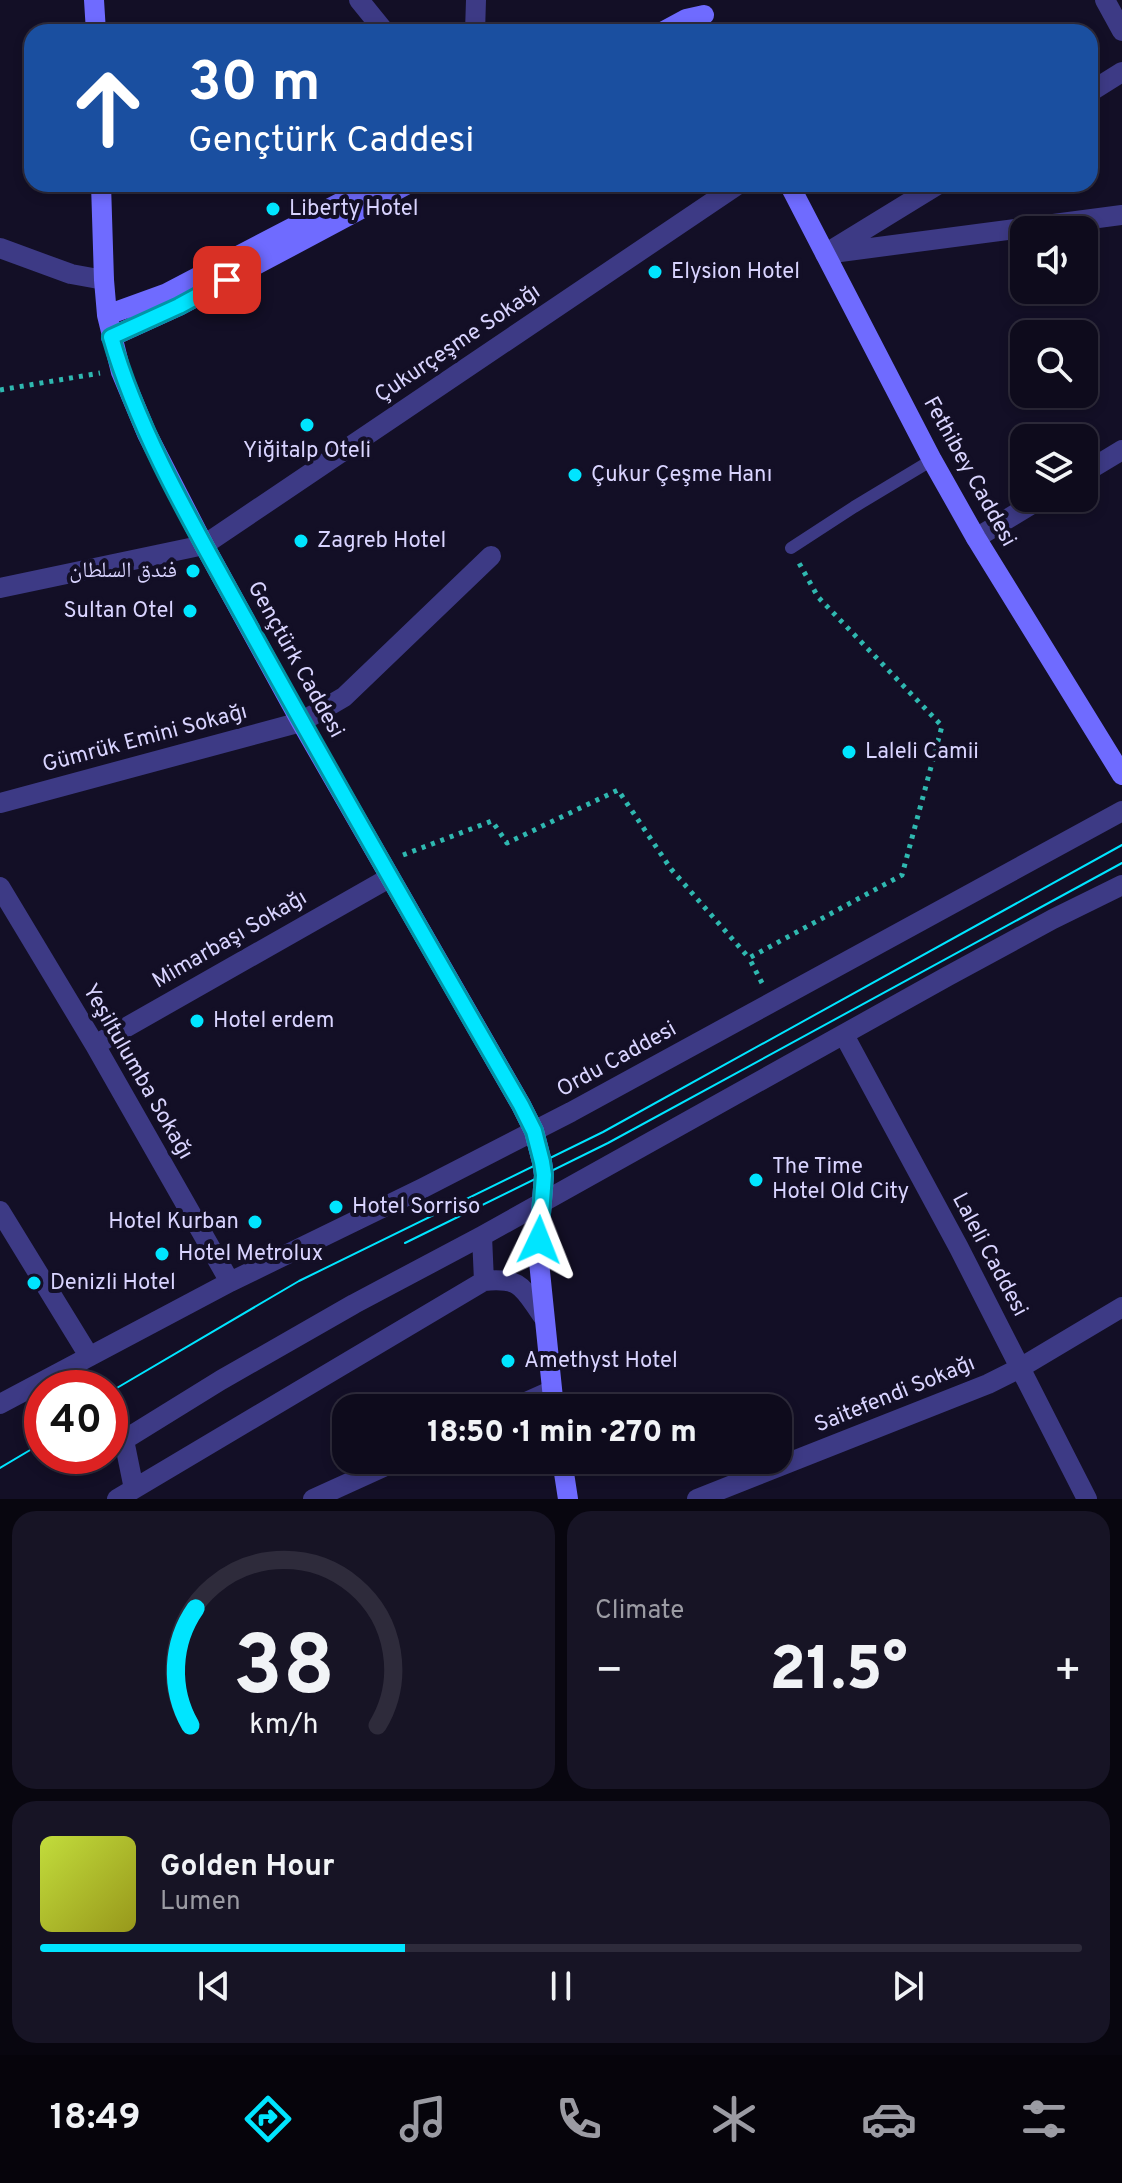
<!DOCTYPE html>
<meta charset="utf-8">
<style>
:root{--surface:#0e0b1c;--page:#171425;--text:#f1f3f6;--muted:#9b9ba3;--line:#2e2b3b;--accent:#00e5ff}
body{margin:0;font-family:Overpass,"Noto Naskh Arabic",sans-serif;background:var(--page);color:var(--text);height:100vh;display:flex;flex-direction:column;font-size:30px;white-space:nowrap}
*{box-sizing:border-box;margin:0}
p{font-size:26px;color:var(--muted)}
.icon{flex:none;width:44px;height:44px;fill:none;stroke:currentColor;stroke-width:2;stroke-linecap:round;stroke-linejoin:round}
.map{position:relative;height:1499px;overflow:hidden}
.details{display:flex;flex-direction:column;gap:12px;padding:12px;background:#08060f;flex:1}
.details>*{flex:none}
.hud{position:absolute;left:24px;top:24px;width:1074px;height:168px;border-radius:24px;box-shadow:0 4px 12px #0003,0 0 0 2px var(--line);background:#1a4fa0;color:#fff;overflow:hidden}
.buttons{position:absolute;left:1010px;top:216px;display:grid;gap:16px}
.buttons a{display:grid;place-items:center;width:88px;height:88px;border-radius:16px;background:var(--surface);box-shadow:0 4px 12px #0003,0 0 0 2px var(--line);font-size:40px}
.speed{position:absolute;left:24px;top:1370px;display:flex;gap:16px;font-size:40px;font-weight:700;text-align:center}
.speed>*{display:grid;place-content:center;width:104px;height:104px;border-radius:50%;background:var(--surface);box-shadow:0 4px 12px #0003,0 0 0 2px var(--line);line-height:1}
.speed .limit{border:12px solid #d22;background:#fff;color:#111}
.pin{position:absolute;display:grid;place-items:center;width:68px;height:68px;color:#fff;margin:-34px;border-radius:16px;box-shadow:0 4px 12px #0006}
.me{position:absolute;width:88px;margin:-44px;rotate:2deg;stroke-linejoin:round;filter:drop-shadow(0 0 6px #0008)}
.turn{display:flex;align-items:center;gap:28px;height:168px;padding:0 32px;font-size:36px}
.turn .icon{width:104px;height:104px;stroke-width:2.5}
.turn b{display:block;font-size:56px;line-height:68px}
.big{font-size:60px;font-weight:800;line-height:1.1}
.details .tile{flex:1;display:flex;flex-direction:column;justify-content:center;gap:12px;min-width:0;padding:0 28px;border-radius:24px;background:var(--page)}
.details .dial{align-items:center;gap:0}
.dial svg{height:208px;overflow:visible;fill:none;stroke:var(--line);stroke-width:7;stroke-linecap:round;text-anchor:middle}
.dial text{fill:var(--text);stroke:none}
.song{display:flex;align-items:center;gap:24px}
.cover{width:96px;height:96px;border-radius:12px;background:linear-gradient(135deg,hsl(70 70% 55%),hsl(60 70% 35%))}
.played{height:8px;border-radius:4px;background:linear-gradient(90deg,var(--accent) 35%,var(--line) 35%)}
.keys{display:flex;justify-content:space-around;direction:ltr}
.heat{display:flex;justify-content:space-between;align-items:center;font-size:44px;direction:ltr}
.details .tiles{flex:1;display:grid;gap:12px;grid-template-columns:1fr 1fr}
.tile:last-child{grid-column:span 2}
.trip{position:absolute;left:332px;top:1394px;width:460px;height:80px;border-radius:24px;background:var(--surface);box-shadow:0 4px 12px #0003,0 0 0 2px var(--line);font-weight:800;line-height:80px;text-align:center}
.menu{display:flex;height:128px;justify-content:space-around;align-items:center;background:#06040b;color:var(--muted)}
.menu .icon{width:56px;height:56px}
.menu .on{color:var(--accent)}
.menu b{font-size:36px;color:var(--text)}
.map>svg:first-child{display:block}
.lines{fill:none;stroke-linecap:round;stroke-linejoin:round}
.path{stroke:#2fb8b0;stroke-width:5;stroke-dasharray:4 6;stroke-linecap:butt}
.lane{stroke:#3d3a85;stroke-width:12}
.street{stroke:#3d3a85;stroke-width:20}
.secondary{stroke:#6f6bff;stroke-width:20}
.tram{stroke:#00e5ff;stroke-width:2}
.route-casing{stroke:#0095a6;stroke-width:20}
.route{stroke:#00e5ff;stroke-width:14}
.poi-dot{fill:#00e5ff;stroke:#130f26;stroke-width:3}
.labels{text-anchor:middle;dominant-baseline:central;stroke-width:8;stroke-linejoin:round;paint-order:stroke}
.poi-label{font-size:22px;fill:#d9d4ff;stroke:#130f26;text-anchor:start}
.street-label{font-size:22px;fill:#d9d4ff;stroke:#130f26}
</style>
<div class="map">
<svg width="1122" height="1499" viewBox="0 0 1122 1499">
<rect width="100%" height="100%" fill="#130f26"/>
<g class="lines">
<!-- path -->
<path class="path" d="M 0,390 L 100,373
M 403,855 L 492,821 L 507,843 L 618,790 L 671,869 L 749,958
M 762,983 L 749,958 L 902,875 L 942,726 L 818,597 L 799,563"/>
<!-- lane -->
<path class="lane" d="M 791,548 L 854,507 L 932,460"/>
<!-- street -->
<path class="street" d="M 359,0 L 385,32
M 1105,0 L 1122,31
M 475,32 L 476,0
M 1090,92 L 1122,72
M 0,248 L 71,274 L 104,280
M 833,249 L 939,184
M 825,254 L 1122,215
M 1084,473 L 1122,450
M 976,538 L 1042,498
M 0,588 L 204,545 L 739,184
M 0,803 L 301,722 L 344,697 L 491,556
M 0,887 L 95,1045 L 230,1282
M 844,1035 L 959,1248 L 1087,1499
M 95,1045 L 389,878
M 0,1211 L 89,1356
M 484,1281 C 523,1277 523,1289 544,1318
M 0,1404 L 230,1282 L 423,1188 L 571,1112 L 1122,811
M 513,1408 L 551,1391
M 134,1489 L 124,1440 L 221,1380 L 354,1304 L 482,1236 L 948,976 L 1053,919 L 1122,885
M 117,1499 L 484,1281 L 482,1236
M 313,1499 L 399,1460
M 697,1499 L 988,1384 L 1020,1368 L 1122,1307"/>
<!-- secondary -->
<path class="secondary" d="M 94,0 L 96,32
M 662,32 L 686,19 L 704,15
M 101,184 L 104,280 L 107,315 L 121,372 L 147,434 L 204,545 L 301,722 L 521,1105 L 534,1131 L 542,1162 L 544,1175 L 538,1252 L 554,1408
M 789,184 L 932,460 L 976,538 L 1122,775
M 107,315 L 165,294 L 376,184
M 111,337 L 179,306 L 408,184
M 562,1460 L 568,1499"/>
<!-- tram -->
<path class="tram" d="M 405,1243 L 608,1143 L 1122,863
M 110,1392 L 299,1281 L 603,1132 L 1122,845
M 0,1468 L 42,1443"/>
</g>
<g class="lines">
<defs>
<path id="route" d="M 227,280 L 179,306 L 111,337 C 139,435 197,532 246,621 C 336,784 428,944 521,1105 L 534,1131 L 542,1162 L 544,1175 L 539,1240"/>
</defs>
<!-- route casing -->
<use href="#route" class="route-casing"/>
<!-- route -->
<use href="#route" class="route"/>
</g>
<!-- markers -->
<g class="poi-dot">
<circle cx="273" cy="209" r="8"/>
<circle cx="655" cy="272" r="8"/>
<circle cx="307" cy="425" r="8"/>
<circle cx="575" cy="475" r="8"/>
<circle cx="301" cy="541" r="8"/>
<circle cx="193" cy="571" r="8"/>
<circle cx="190" cy="611" r="8"/>
<circle cx="849" cy="752" r="8"/>
<circle cx="197" cy="1021" r="8"/>
<circle cx="756" cy="1180" r="8"/>
<circle cx="336" cy="1207" r="8"/>
<circle cx="255" cy="1222" r="8"/>
<circle cx="162" cy="1254" r="8"/>
<circle cx="34" cy="1283" r="8"/>
<circle cx="508" cy="1361" r="8"/>
</g>
<g class="labels">
<!-- poi labels -->
<g class="poi-label">
<text x="289" y="209">Liberty Hotel</text>
<text x="671" y="272">Elysion Hotel</text>
<text x="307" y="451" text-anchor="middle">Yiğitalp Oteli</text>
<text x="591" y="475">Çukur Çeşme Hanı</text>
<text x="317" y="541">Zagreb Hotel</text>
<text x="177" y="571" text-anchor="end">فندق السلطان</text>
<text x="174" y="611" text-anchor="end">Sultan Otel</text>
<text x="865" y="752">Laleli Camii</text>
<text x="213" y="1021">Hotel erdem</text>
<text x="772" y="1167">The Time<tspan x="772" dy="25">Hotel Old City</tspan></text>
<text x="352" y="1207">Hotel Sorriso</text>
<text x="239" y="1222" text-anchor="end">Hotel Kurban</text>
<text x="178" y="1254">Hotel Metrolux</text>
<text x="50" y="1283">Denizli Hotel</text>
<text x="524" y="1361">Amethyst Hotel</text>
</g>
<!-- street labels -->
<g class="street-label">
<text transform="translate(458 344) rotate(-34)">Çukurçeşme Sokağı</text>
<text transform="translate(969 472) rotate(61)">Fethibey Caddesi</text>
<text transform="translate(295 660) rotate(61)">Gençtürk Caddesi</text>
<text transform="translate(145 739) rotate(-15)">Gümrük Emini Sokağı</text>
<text transform="translate(230 940) rotate(-30)">Mimarbaşı Sokağı</text>
<text transform="translate(617 1060) rotate(-29)">Ordu Caddesi</text>
<text transform="translate(137 1072) rotate(60)">Yeşiltulumba Sokağı</text>
<text transform="translate(989 1255) rotate(62)">Laleli Caddesi</text>
<text transform="translate(895 1395) rotate(-22)">Saitefendi Sokağı</text>
</g>
</g>
</svg>
<div class="buttons">
<a><svg class="icon" aria-label="sound" viewBox="0 0 24 24"><path d="M4 9h4l5-4v14l-5-4H4zM17 9q2 3 0 6"/></svg></a>
<a><svg class="icon" aria-label="search" viewBox="0 0 24 24"><circle cx="10" cy="10" r="6"/><path d="M15 15l6 6"/></svg></a>
<a><svg class="icon" aria-label="layers" viewBox="0 0 24 24"><path d="M12 4l9 5-9 5-9-5zM3 14l9 5 9-5"/></svg></a>
</div>
<div class="speed"><div class="limit">40</div></div>
<div class="pin" style="left:227px;top:280px;background:#d93025"><svg class="icon" aria-label="arrive" viewBox="0 0 24 24"><path d="M6 21V4h12l-3 4 3 4H6"/></svg></div>
<svg class="me" style="left:539px;top:1240px" viewBox="-20 -20 40 40"><path d="M0-17L14 15 0 8-14 15z" fill="#00e5ff" stroke="#fff" stroke-width="4"/></svg>
<div class="trip">18:50 · 1 min · 270 m</div>
<div class="hud">
<div class="turn"><svg class="icon" aria-label="ahead" viewBox="0 0 24 24"><path d="M12 20V5M6 11l6-6 6 6"/></svg><div><b>30 m</b>Gençtürk Caddesi</div></div>
</div>
</div>
<section class="details">
<div class="tiles">
<div class="tile dial"><svg viewBox="0 0 100 80">
<path d="M14 69A42 42 0 1 1 86 69"/>
<path d="M14 69A42 42 0 0 1 16 24" stroke="#00e5ff"/>
<text x="50" y="56" font-size="32" font-weight="700">38</text>
<text x="50" y="72" font-size="11">km/h</text>
</svg></div>
<div class="tile"><p>Climate</p>
<div class="heat"><a>−</a><b class="big">21.5°</b><a>+</a></div>
</div>
<div class="tile">
<div class="song"><i class="cover"></i><div><b>Golden Hour</b><p>Lumen</p></div></div>
<div class="played"></div>
<div class="keys"><svg class="icon" aria-label="previous" viewBox="0 0 24 24"><path d="M18 5L8 12l10 7zM5 5v14"/></svg><svg class="icon" aria-label="pause" viewBox="0 0 24 24"><path d="M8 5v14M16 5v14"/></svg><svg class="icon" aria-label="next" viewBox="0 0 24 24"><path d="M6 5l10 7-10 7zM19 5v14"/></svg></div>
</div>
</div>
</section>
<nav class="menu">
<b>18:49</b>
<svg class="icon on" aria-label="directions" viewBox="0 0 24 24"><path d="M12 3l9 9-9 9-9-9zM9 14v-3h6M13 9l2 2-2 2"/></svg>
<svg class="icon" aria-label="music" viewBox="0 0 24 24"><path d="M9 18V5l10-2v13"/><circle cx="6" cy="18" r="3"/><circle cx="16" cy="16" r="3"/></svg>
<svg class="icon" aria-label="phone" viewBox="0 0 24 24"><path d="M5 4h4l2 5-3 2q2 4 5 5l2-3 5 2v4C11 20 4 13 5 4z"/></svg>
<svg class="icon" aria-label="climate" viewBox="0 0 24 24"><path d="M12 3v18M4 7l16 10M4 17L20 7"/></svg>
<svg class="icon" aria-label="car" viewBox="0 0 24 24"><path d="M5 17H2v-5l4-1 3-4h7l3 4 3 1v5h-3M9 17h6M6 11h13"/><circle cx="7" cy="17" r="2"/><circle cx="17" cy="17" r="2"/></svg>
<svg class="icon" aria-label="filters" viewBox="0 0 24 24"><path d="M4 7h16M4 17h16"/><circle cx="9" cy="7" r="2"/><circle cx="15" cy="17" r="2"/></svg>
</nav>
